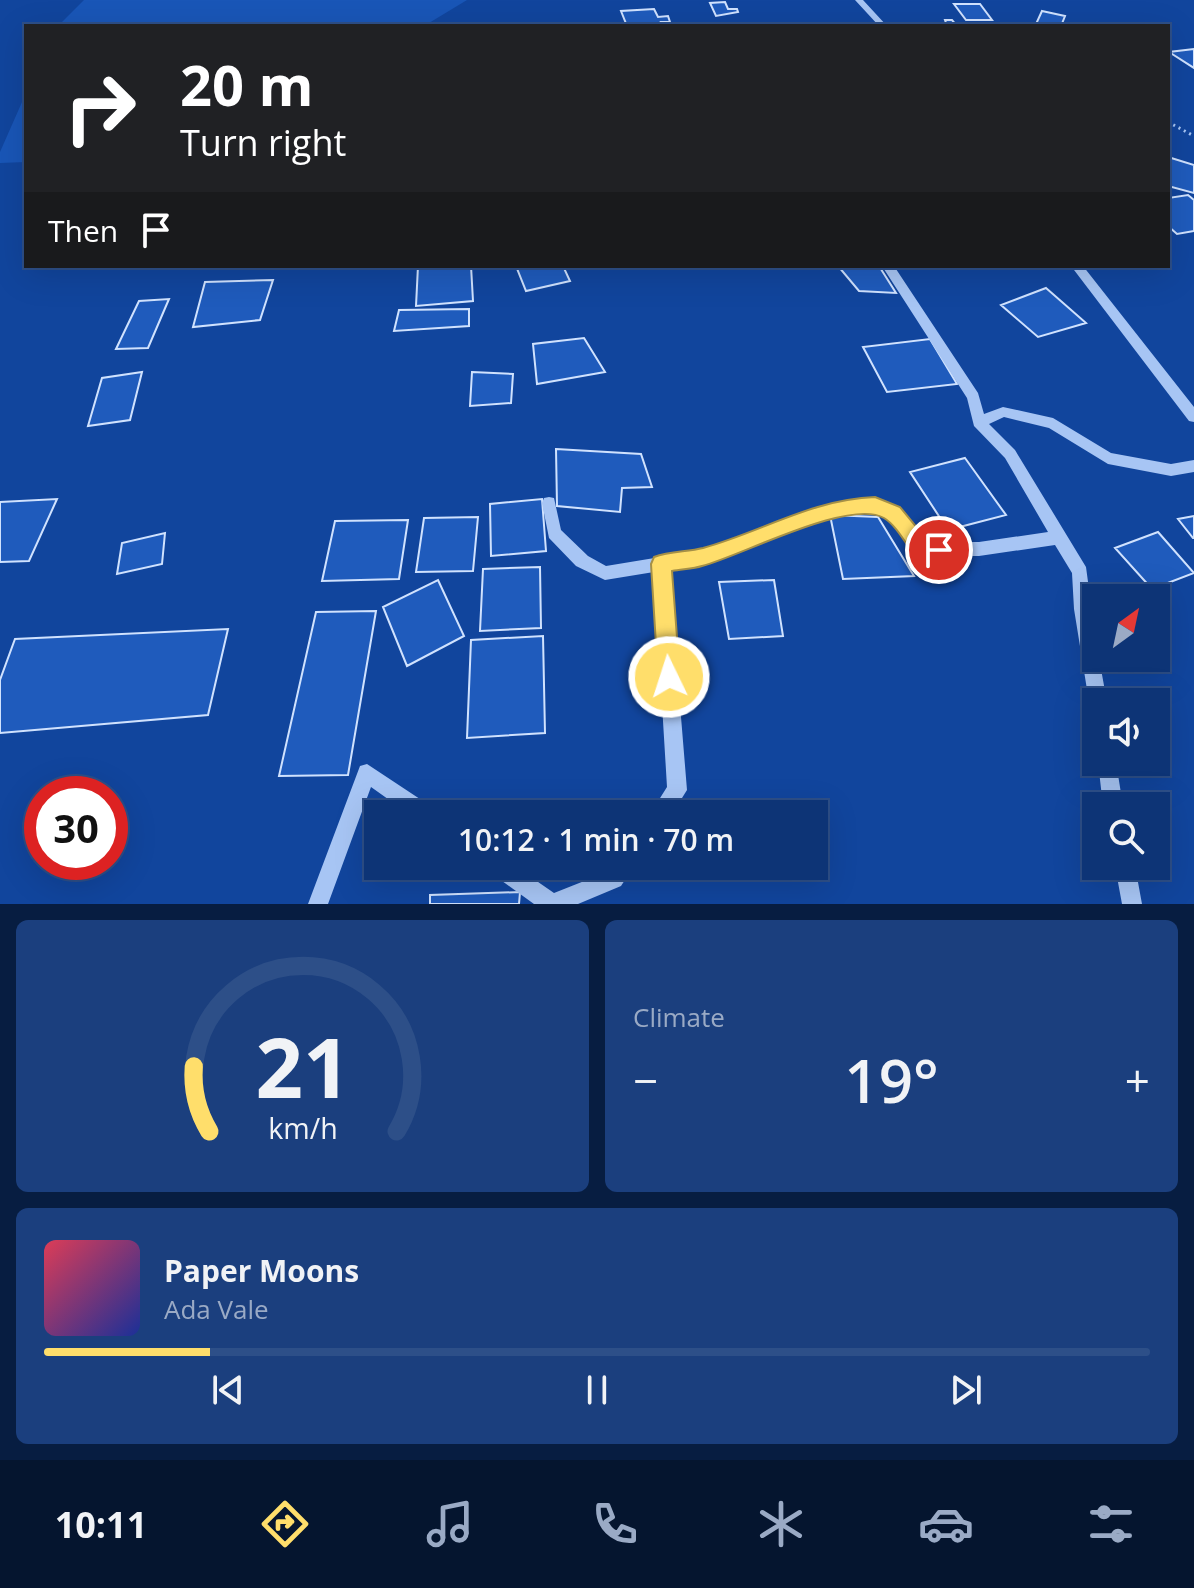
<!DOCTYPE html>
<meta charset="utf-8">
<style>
:root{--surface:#0d3476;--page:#1b3f7e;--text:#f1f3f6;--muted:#9aaac5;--line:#2d4f88;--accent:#ffde6b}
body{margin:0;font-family:"Open Sans",sans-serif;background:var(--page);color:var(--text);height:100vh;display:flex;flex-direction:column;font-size:30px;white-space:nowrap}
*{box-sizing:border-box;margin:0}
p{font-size:26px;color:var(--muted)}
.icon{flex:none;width:44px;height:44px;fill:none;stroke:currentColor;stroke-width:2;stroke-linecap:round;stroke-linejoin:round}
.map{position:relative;height:904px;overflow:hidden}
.side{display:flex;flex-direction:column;gap:16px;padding:16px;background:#071d41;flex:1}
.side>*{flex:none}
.hud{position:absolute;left:24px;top:24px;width:1146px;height:244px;border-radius:0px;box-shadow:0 8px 32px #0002,0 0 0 2px var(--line);background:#202124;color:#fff;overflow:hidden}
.needle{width:52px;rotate:33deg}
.tools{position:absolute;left:1082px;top:584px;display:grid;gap:16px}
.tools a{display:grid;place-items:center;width:88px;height:88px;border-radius:0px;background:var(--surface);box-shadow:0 8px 32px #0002,0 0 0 2px var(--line);font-size:40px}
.speed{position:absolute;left:24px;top:776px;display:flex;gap:16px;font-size:40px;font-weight:700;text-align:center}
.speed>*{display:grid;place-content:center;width:104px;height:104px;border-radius:50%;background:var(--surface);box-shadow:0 8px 32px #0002,0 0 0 2px var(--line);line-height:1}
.speed .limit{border:12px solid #d22;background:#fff;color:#111}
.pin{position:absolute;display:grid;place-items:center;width:68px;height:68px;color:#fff;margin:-34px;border:4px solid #fff;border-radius:50%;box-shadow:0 2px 8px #0007}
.me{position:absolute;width:88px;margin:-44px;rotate:356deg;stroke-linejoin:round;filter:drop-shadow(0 0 6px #0008)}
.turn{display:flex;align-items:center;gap:28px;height:168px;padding:0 24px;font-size:36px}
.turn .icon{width:104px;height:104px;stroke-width:2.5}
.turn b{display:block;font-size:56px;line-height:68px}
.then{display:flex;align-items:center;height:76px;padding:0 24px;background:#0003;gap:16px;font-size:30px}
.big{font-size:60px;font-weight:600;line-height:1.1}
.side .tile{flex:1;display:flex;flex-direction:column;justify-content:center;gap:12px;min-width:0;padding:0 28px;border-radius:12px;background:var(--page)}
.side .dial{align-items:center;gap:0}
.dial svg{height:208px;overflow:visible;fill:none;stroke:var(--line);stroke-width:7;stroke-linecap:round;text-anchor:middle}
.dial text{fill:var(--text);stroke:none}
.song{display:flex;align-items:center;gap:24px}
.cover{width:96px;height:96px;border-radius:12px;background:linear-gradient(135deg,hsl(350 70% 55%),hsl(230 70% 35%))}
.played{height:8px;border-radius:4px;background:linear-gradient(90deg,var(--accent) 15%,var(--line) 15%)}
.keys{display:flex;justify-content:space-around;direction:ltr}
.heat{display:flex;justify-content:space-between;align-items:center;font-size:44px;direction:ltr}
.side .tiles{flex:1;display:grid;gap:16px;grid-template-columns:1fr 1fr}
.tile:last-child{grid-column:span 2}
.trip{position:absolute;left:364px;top:800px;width:464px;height:80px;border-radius:0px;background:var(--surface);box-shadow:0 8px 32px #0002,0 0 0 2px var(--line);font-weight:600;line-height:80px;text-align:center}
.dock{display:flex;height:128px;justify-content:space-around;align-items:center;background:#05152f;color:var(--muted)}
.dock .icon{width:56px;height:56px}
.dock .selected{color:var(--accent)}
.dock b{font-size:36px;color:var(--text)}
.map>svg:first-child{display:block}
.green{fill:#1956b7}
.building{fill:#1f5bbc;stroke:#d0e2fe;stroke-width:2}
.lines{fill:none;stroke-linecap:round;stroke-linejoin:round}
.path{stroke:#a7c5f4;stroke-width:3;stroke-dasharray:2 4;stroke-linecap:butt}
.minor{fill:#a7c5f4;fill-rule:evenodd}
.route{fill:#ffde6b;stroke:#a69046;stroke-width:2}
</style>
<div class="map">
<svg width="1194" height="904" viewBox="0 0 1194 904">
<rect width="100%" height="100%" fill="#11459d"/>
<!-- green -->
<path class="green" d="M 84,0 L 467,0 L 424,26 L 58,26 Z
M 26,93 L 26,162 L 0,163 L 0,152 Z"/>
<!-- building -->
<path class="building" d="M 725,2 L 728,9 L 737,9 L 738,12 L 716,16 L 710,3 Z
M 954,4 L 980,4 L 992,20 L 966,20 Z
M 654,9 L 658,17 L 668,16 L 670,22 L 661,22 L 663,26 L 627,26 L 621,11 Z
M 1042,11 L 1065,16 L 1061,26 L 1036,24 Z
M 945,20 L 952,20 L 957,26 L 911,26 L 908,23 L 946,23 Z
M 1194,49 L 1194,68 L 1169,52 Z
M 1168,157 L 1194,165 L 1194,193 L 1168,186 Z
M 1188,195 L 1194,200 L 1194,231 L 1177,234 L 1168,226 L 1168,198 Z
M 418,266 L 471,266 L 473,301 L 416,306 Z
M 516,266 L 563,266 L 570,281 L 526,291 Z
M 838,266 L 879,266 L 896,293 L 859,291 Z
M 273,280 L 260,320 L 193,327 L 205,282 Z
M 1046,288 L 1086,323 L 1038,337 L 1001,305 Z
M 169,299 L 148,348 L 116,349 L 139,301 Z
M 469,309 L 469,326 L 394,331 L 399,310 Z
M 584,338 L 605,372 L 537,384 L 533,344 Z
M 930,339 L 957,384 L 887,392 L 863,347 Z
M 142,372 L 130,420 L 88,426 L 102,378 Z
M 472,372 L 513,374 L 511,403 L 470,406 Z
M 556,449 L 641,454 L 652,487 L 622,488 L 620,512 L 557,506 Z
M 965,458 L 1006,515 L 948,530 L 910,472 Z
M 57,499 L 29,561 L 0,562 L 0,502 Z
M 542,499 L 546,551 L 491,556 L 490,504 Z
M 830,515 L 878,517 L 914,576 L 843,579 Z
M 1194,516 L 1194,538 L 1193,538 L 1178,519 Z
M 478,517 L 473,571 L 416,572 L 424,518 Z
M 408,520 L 399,579 L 322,581 L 335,521 Z
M 1158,532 L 1194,573 L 1152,589 L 1115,548 Z
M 165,533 L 162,564 L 117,574 L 122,543 Z
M 540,567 L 541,628 L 480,631 L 483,569 Z
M 438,580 L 464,636 L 407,666 L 383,607 Z
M 774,580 L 783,636 L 729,639 L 719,582 Z
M 376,611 L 348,775 L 279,776 L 316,612 Z
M 228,629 L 208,715 L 0,733 L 0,680 L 15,639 Z
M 543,636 L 545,733 L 467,738 L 471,640 Z
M 520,892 L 519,904 L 430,904 L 430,895 Z"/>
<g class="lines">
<!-- path -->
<path class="path" d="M 1168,122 L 1194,136"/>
<!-- minor -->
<path class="minor" d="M 855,0 L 863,0 L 887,26 L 879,26 Z
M 882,266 L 894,266 L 978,393 L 984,414 L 1003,407 L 1053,418 L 1111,453 L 1171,464 L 1194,460 L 1194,472 L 1171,476 L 1108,464 L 1049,428 L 1004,417 L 989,424 L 1015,450 L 1086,567 L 1096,641 L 1096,658 L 1099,658 L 1107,702 L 1096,702 L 1096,710 L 1092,708 L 1089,702 L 1074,609 L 1072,573 L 1055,545 L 979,556 L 922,556 L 917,554 C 908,542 897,522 885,516 C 850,498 745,550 706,563 C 695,567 681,568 669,570 L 687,790 L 672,814 L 650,814 L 667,787 L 654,572 L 605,580 L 576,566 L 549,538 L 542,503 L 544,498 L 549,497 L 554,498 L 561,530 L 588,556 L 606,566 L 703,550 L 807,511 L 853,500 L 875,499 L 899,508 L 926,542 L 979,542 L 1048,532 L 1005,458 L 974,426 L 967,398 Z
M 1071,266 L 1083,266 L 1194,407 L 1194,422 L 1189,421 Z
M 1098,762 L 1116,762 L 1123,806 L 1103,806 Z
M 367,764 L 432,807 L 435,814 L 409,814 L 371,787 L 328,904 L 308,904 L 360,766 Z
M 488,866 L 515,866 L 554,893 L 607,872 L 611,866 L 634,866 L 621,886 L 578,904 L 534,904 L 491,873 Z
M 1115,866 L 1135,866 L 1142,904 L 1122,904 Z"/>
</g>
<!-- route -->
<path class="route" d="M 875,497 L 900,507 L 927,540 L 946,543 L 949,550 L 946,556 L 939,559 L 915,556 C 906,544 896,525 884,518 C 849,498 741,556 702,566 C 693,569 682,569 672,571 L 680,677 L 677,685 L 669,688 L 661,685 L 658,677 L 651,564 L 654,557 C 670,551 687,552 703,548 C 761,532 813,499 875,497 Z"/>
</svg>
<div class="tools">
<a><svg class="needle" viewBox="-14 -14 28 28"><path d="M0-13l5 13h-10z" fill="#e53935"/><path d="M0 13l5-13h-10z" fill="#9aaac5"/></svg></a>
<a><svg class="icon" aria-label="sound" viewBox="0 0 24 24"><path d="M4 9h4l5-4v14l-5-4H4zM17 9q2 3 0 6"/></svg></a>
<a><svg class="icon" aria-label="search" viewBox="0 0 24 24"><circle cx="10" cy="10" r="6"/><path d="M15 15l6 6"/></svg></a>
</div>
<div class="speed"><div class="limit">30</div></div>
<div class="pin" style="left:939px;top:550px;background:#d93025"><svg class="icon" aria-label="arrive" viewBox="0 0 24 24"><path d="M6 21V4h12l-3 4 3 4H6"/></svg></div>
<svg class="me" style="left:669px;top:677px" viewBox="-20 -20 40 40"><circle r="17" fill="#ffde6b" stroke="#fff" stroke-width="3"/><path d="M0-11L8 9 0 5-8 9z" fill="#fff"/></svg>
<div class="trip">10:12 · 1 min · 70 m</div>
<div class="hud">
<div class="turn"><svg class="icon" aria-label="right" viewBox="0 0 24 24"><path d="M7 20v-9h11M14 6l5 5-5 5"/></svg><div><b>20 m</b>Turn right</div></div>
<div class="then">Then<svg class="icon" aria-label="arrive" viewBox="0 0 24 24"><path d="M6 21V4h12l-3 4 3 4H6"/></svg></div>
</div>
</div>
<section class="side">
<div class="tiles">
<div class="tile dial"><svg viewBox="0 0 100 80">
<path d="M14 69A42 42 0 1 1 86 69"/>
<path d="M14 69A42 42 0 0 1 8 44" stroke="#ffde6b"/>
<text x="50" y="56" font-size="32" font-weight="700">21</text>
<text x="50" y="72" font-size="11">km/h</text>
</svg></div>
<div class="tile"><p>Climate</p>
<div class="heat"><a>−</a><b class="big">19°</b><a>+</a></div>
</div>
<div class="tile">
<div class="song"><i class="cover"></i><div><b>Paper Moons</b><p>Ada Vale</p></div></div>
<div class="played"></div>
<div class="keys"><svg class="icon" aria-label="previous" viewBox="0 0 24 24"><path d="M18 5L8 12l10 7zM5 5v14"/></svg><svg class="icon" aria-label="pause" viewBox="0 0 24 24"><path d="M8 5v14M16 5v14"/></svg><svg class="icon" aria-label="next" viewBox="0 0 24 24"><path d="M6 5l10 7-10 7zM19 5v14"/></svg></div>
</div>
</div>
</section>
<nav class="dock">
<b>10:11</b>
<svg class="icon selected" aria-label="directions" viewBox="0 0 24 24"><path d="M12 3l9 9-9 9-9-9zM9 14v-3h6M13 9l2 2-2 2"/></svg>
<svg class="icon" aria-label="music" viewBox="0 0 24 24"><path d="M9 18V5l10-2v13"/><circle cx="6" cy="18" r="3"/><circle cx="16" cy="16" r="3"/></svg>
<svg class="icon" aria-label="phone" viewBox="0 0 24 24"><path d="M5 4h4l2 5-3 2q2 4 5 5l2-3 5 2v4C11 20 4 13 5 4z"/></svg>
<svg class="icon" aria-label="climate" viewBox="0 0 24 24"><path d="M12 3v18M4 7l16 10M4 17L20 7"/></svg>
<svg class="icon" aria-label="car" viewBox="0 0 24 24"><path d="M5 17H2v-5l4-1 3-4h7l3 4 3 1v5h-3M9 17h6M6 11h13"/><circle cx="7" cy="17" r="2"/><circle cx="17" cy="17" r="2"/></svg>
<svg class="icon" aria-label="filters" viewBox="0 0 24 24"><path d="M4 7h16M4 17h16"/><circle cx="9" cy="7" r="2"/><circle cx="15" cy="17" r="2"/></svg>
</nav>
